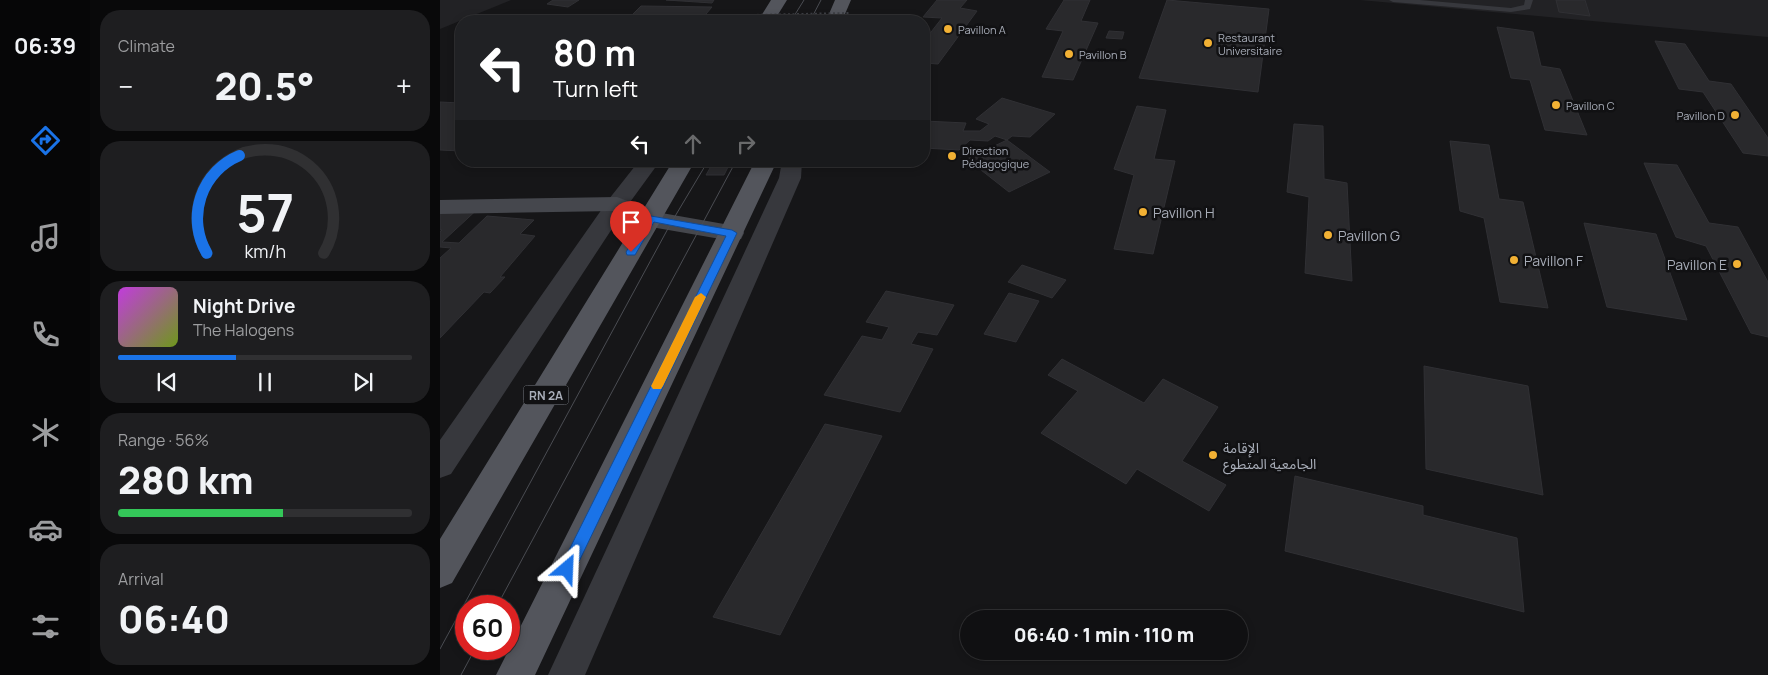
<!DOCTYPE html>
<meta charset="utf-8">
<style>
:root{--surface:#101012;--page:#1e1e20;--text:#f1f3f6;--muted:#9c9d9f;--line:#303032;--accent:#1a73e8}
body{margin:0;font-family:Manrope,"Noto Sans Arabic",sans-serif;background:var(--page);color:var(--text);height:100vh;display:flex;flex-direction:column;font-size:19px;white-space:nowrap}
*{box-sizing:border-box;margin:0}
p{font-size:16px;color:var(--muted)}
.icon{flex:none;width:28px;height:28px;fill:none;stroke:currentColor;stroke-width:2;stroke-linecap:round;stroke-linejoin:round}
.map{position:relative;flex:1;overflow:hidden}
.side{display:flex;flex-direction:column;gap:10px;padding:10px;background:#09090a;width:350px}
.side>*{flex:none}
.guide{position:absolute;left:15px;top:15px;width:475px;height:152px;border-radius:20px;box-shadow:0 2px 8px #0003,0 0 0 1px var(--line);background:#202124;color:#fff;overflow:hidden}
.speed{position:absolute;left:15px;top:595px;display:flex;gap:10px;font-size:25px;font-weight:700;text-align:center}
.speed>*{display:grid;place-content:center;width:65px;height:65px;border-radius:50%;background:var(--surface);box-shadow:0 2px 8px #0003,0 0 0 1px var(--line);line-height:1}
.speed .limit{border:8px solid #d22;background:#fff;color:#111}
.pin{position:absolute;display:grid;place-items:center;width:42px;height:42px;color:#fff;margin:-51px -21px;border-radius:50% 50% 50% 0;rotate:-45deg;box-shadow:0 0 5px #0007}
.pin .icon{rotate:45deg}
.me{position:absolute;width:55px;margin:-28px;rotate:26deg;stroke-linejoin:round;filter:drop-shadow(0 0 4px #0008)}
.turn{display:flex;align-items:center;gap:18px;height:105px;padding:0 15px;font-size:22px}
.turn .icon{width:65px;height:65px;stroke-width:2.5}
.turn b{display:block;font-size:35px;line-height:42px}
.lanes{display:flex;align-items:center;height:48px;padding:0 15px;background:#0003;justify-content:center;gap:25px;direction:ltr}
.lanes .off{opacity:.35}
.big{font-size:38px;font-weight:800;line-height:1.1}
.side .widget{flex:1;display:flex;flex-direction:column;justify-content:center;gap:8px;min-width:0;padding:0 18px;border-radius:20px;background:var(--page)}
.side .dial{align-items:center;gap:0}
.dial svg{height:130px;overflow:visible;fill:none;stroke:var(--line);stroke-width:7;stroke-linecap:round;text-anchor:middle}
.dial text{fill:var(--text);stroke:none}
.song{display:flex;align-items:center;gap:15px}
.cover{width:60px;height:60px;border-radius:8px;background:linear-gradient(135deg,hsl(290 70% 55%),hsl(80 70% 35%))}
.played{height:5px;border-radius:2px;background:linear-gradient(90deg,var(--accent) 40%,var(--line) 40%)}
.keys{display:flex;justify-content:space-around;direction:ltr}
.heat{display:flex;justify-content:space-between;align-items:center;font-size:28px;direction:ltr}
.charge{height:8px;border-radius:4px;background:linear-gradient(90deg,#34c759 56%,var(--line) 0)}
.trip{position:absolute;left:520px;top:610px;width:288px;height:50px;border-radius:25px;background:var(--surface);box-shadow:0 2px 8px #0003,0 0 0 1px var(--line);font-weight:800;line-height:50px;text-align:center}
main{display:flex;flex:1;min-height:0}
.dock{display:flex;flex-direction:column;width:90px;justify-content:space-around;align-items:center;background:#060607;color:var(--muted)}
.dock .icon{width:35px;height:35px}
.dock .current{color:var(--accent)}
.dock b{font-size:22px;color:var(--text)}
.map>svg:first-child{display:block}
.built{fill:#222225}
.building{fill:#29292c;stroke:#303034}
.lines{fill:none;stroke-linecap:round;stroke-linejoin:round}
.service{fill:#37383d;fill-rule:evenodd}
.minor{fill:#37383d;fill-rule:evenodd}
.secondary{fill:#45474d;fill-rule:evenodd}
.primary{fill:#53555c;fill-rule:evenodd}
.tram{stroke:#4a4c52;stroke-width:1}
.path-bridge{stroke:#3d3f44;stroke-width:2;stroke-dasharray:2 2.5;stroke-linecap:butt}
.route{fill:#1a73e8;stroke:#114b97}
.slow{fill:#f59e0b}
.poi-dot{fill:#f2b134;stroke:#111113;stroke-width:2}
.labels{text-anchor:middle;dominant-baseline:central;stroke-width:5;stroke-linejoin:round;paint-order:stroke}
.far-poi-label{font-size:11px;fill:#a8adb8;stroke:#111113;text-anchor:start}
.shield{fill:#111113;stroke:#7b7e86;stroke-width:1}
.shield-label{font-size:12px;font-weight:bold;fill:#a8adb8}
.poi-label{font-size:14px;fill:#a8adb8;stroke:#111113;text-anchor:start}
</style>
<main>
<nav class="dock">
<b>06:39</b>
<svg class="icon current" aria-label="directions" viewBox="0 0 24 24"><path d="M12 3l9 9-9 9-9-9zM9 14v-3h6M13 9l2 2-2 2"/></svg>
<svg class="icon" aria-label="music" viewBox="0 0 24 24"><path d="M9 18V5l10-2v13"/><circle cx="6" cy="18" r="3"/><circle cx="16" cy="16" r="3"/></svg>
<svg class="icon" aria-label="phone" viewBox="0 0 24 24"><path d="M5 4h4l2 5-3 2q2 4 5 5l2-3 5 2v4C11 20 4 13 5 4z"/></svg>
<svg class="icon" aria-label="climate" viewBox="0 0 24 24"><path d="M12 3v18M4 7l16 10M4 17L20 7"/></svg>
<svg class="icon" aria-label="car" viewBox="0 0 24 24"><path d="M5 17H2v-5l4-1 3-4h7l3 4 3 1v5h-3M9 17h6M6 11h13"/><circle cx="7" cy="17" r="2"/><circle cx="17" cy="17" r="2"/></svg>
<svg class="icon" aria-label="filters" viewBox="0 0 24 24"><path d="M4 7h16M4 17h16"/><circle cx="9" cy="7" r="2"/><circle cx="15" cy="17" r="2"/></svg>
</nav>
<section class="side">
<div class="widget"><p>Climate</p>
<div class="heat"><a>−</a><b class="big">20.5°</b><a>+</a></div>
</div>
<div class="widget dial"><svg viewBox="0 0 100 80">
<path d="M14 69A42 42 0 1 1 86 69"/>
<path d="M14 69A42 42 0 0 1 34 9" stroke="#1a73e8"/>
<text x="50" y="56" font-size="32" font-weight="700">57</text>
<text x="50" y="72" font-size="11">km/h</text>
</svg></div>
<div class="widget">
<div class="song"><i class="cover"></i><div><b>Night Drive</b><p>The Halogens</p></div></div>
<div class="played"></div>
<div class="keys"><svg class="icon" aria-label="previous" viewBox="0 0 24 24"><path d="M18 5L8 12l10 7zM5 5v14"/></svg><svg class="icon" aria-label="pause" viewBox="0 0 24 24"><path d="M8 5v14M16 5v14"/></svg><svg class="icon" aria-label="next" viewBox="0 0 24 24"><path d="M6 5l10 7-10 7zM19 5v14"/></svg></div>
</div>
<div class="widget"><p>Range · 56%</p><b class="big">280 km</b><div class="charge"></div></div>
<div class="widget"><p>Arrival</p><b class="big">06:40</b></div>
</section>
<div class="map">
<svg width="1328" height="675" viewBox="0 0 1328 675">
<rect width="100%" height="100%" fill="#161618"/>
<!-- built -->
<path class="built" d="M 0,0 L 71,0 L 0,29 Z
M 920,0 L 1328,0 L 1328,37 Z"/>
<!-- building -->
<path class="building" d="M 113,0 L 139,0 L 128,7 L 107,4 Z
M 226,0 L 274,0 L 272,3 Z
M 497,0 L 527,0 L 520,8 L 537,11 L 498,64 L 484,63 L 484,41 L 502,18 L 483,17 Z
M 624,0 L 650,0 L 641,21 L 658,23 L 633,80 L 602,77 L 623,31 L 606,29 Z
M 727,0 L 829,9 L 818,92 L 699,78 Z
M 1116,0 L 1145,0 L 1150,16 L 1119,12 Z
M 201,6 L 272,7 L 260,21 L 186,21 Z
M 1057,27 L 1093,32 L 1101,66 L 1120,69 L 1147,135 L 1105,130 L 1090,80 L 1071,78 Z
M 669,31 L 684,32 L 682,39 L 666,38 Z
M 1215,41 L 1245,44 L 1269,81 L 1291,84 L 1328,138 L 1328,156 L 1303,153 L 1263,92 L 1239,89 Z
M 562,98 L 615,114 L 590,137 L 572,136 L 567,140 L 555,136 L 548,141 L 530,140 L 519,150 L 484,148 L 484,121 L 526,123 L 523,131 L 540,131 L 549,124 L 536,119 Z
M 0,102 L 21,103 L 21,151 L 0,150 Z
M 697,106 L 726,110 L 714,159 L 735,161 L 713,254 L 674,249 L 694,175 L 674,169 Z
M 854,124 L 883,126 L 884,179 L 907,183 L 912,281 L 865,273 L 869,197 L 847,192 Z
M 567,140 L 610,172 L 569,192 L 527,159 Z
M 1010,141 L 1049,145 L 1059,199 L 1083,202 L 1108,308 L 1060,302 L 1044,218 L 1020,211 Z
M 274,161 L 291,161 L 284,175 L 266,175 Z
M 1204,163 L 1237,165 L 1269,223 L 1298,227 L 1328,282 L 1328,337 L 1311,333 L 1266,246 L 1236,237 Z
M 0,203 L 41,206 L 2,242 L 19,243 L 47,216 L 94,220 L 80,234 L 95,236 L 60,277 L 65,277 L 50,293 L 44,292 L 0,338 L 0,258 L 11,248 L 0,247 L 0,232 L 2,230 L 0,230 Z
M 1144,223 L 1216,234 L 1247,320 L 1167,307 Z
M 582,265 L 626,280 L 612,298 L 568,282 Z
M 446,291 L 514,305 L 497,335 L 478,332 L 471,344 L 493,349 L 460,412 L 384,395 L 422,336 L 442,340 L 449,327 L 426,322 Z
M 569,293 L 599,301 L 576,342 L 544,334 Z
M 622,359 L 704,403 L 723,379 L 778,407 L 742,461 L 786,485 L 769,511 L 697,469 L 686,484 L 601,433 L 638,391 L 608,375 Z
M 984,366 L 1088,386 L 1103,495 L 986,469 Z
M 385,424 L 442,436 L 340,635 L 273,617 Z
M 855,476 L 983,506 L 983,515 L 1077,538 L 1084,612 L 845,551 Z"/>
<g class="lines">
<!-- service -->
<path class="service" d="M 949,0 L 980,0 L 1071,8 L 1084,5 L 1085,0 L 1093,0 L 1090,9 L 1071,12 L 953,2 Z"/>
<!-- minor -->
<path class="minor" d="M 199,161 L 220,161 L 185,209 L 11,474 L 0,478 L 0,440 L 169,199 Z
M 342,161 L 362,161 L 361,178 L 145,675 L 108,675 L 339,178 Z"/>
<!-- secondary -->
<path class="secondary" d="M 177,197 L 216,212 L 301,227 L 304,233 L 301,239 L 292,241 L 211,227 L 174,211 L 0,214 L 0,200 Z"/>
<!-- primary -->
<path class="primary" d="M 331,0 L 347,0 L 334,21 L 318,21 Z
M 395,0 L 411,0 L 402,21 L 386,21 Z
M 233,161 L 255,161 L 12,583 L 0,588 L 0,539 Z
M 315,161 L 337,161 L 95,675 L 56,675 Z"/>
<!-- tram -->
<path class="tram" d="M 351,21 L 364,0
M 370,21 L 381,0
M 57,606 L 296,161
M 0,649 L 231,223 L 268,161
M 21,675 L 35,649"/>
<!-- path-bridge -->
<path class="path-bridge" d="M 312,15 L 410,13"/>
</g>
<!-- route -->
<path class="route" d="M 211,216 L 292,230 L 297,233 L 133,574 L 127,576 L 122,574 L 120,569 L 122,564 L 286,236 L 214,222 L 195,255 L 187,255 L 186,252 L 208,217 Z"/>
<!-- slow -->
<path class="slow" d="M 261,293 L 266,297 L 223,386 L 221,389 L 213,389 L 211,386 L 255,297 Z"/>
<!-- markers -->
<g class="poi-dot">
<circle cx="508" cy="29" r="5"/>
<circle cx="768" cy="43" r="5"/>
<circle cx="629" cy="54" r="5"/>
<circle cx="1116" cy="105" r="5"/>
<circle cx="1295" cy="115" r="5"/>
<circle cx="512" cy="156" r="5"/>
<circle cx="703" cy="212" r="5"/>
<circle cx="888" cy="235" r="5"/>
<circle cx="1074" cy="260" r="5"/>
<circle cx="1297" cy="264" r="5"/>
<circle cx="773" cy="455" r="5"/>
</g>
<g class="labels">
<!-- far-poi labels -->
<g class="far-poi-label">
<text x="518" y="29">Pavillon A</text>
<text x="778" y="37">Restaurant<tspan x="778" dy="13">Universitaire</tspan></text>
<text x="639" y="54">Pavillon B</text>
<text x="1126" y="105">Pavillon C</text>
<text x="1285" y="115" text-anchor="end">Pavillon D</text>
<text x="522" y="150">Direction<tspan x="522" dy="13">Pédagogique</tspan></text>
</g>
<!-- shield labels -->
<rect class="shield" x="83.5" y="385.5" width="45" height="19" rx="4"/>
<g class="shield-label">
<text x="106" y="395">RN 2A</text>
</g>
<!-- poi labels -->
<g class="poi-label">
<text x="713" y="212">Pavillon H</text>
<text x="898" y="235">Pavillon G</text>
<text x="1084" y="260">Pavillon F</text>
<text x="1287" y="264" text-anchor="end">Pavillon E</text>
<text x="783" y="447">الإقامة<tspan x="783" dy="16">الجامعية المتطوع</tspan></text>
</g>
</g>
</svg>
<div class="speed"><div class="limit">60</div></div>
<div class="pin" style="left:191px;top:252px;background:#d93025"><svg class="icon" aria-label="arrive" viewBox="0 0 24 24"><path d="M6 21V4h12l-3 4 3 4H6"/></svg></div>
<svg class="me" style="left:127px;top:569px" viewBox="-20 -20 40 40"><path d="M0-17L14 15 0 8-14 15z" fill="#1a73e8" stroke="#fff" stroke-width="4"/></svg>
<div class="trip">06:40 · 1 min · 110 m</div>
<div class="guide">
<div class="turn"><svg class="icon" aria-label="left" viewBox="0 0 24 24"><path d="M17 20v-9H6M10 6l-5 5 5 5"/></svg><div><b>80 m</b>Turn left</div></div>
<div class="lanes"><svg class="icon" aria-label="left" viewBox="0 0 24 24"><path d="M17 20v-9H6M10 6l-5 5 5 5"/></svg><svg class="icon off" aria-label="ahead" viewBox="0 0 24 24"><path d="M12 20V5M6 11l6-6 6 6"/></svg><svg class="icon off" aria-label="right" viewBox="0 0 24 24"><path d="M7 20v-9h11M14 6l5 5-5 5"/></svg></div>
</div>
</div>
</main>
